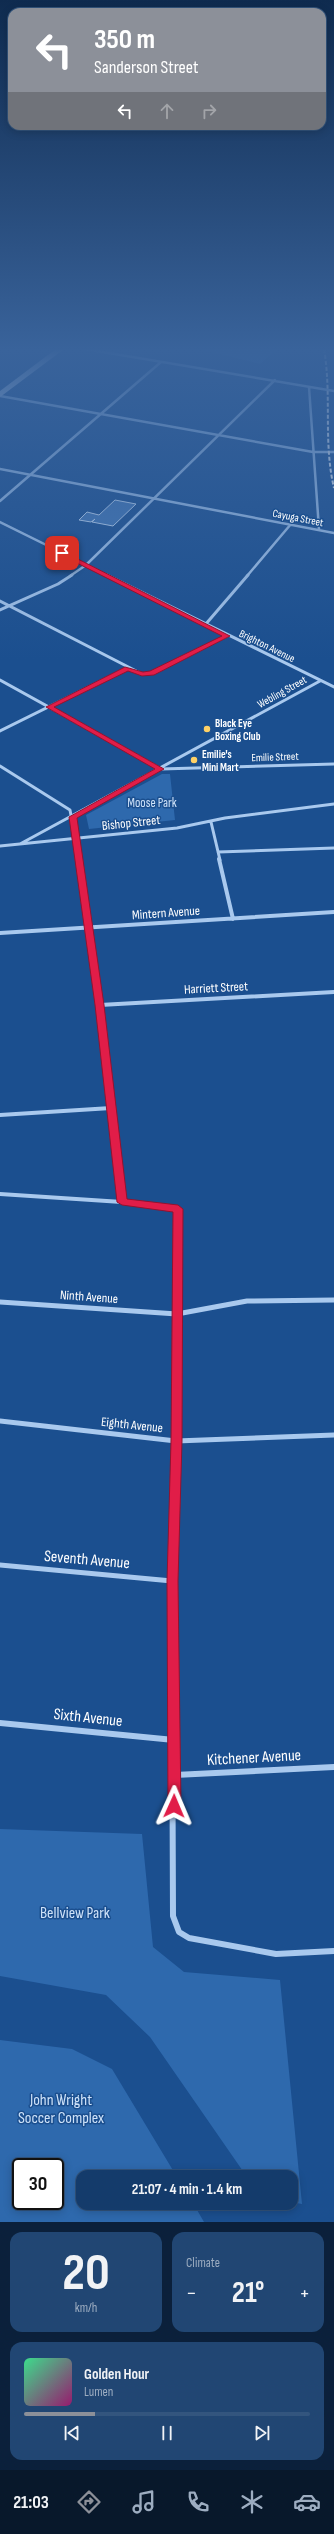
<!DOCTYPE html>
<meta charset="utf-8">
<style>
:root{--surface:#143b6b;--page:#214673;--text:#f1f3f6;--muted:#9dadc1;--line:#33557e;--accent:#8c9099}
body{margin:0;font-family:"Sofia Sans Condensed",sans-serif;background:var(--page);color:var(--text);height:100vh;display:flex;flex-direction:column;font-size:15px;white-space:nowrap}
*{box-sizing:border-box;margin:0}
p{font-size:13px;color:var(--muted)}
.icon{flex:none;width:22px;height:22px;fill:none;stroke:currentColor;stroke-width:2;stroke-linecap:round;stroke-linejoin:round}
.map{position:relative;height:2222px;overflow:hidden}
.panel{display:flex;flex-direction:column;gap:10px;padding:10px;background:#0b203b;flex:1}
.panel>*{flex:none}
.banner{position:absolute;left:8px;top:8px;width:318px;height:122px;border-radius:12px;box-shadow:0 2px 10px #0003,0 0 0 1px var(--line);background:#8c9099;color:#fff;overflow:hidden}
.speed{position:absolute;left:12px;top:2158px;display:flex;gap:8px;font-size:20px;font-weight:700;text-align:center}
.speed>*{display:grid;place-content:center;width:52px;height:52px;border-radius:50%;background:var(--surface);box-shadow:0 2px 10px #0003,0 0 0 1px var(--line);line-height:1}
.speed .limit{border:2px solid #111;border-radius:6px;background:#fff;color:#111}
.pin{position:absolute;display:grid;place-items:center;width:34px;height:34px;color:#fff;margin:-17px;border-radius:8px;box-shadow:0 2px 6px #0006}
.me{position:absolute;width:44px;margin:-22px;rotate:1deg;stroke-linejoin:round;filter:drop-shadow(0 0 3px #0008)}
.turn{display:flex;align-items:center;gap:14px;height:84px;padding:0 20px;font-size:18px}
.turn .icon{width:52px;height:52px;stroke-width:2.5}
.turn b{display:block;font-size:28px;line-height:34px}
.lanes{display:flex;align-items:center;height:38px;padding:0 20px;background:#0003;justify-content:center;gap:20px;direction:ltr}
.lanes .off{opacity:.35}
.big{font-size:30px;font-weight:700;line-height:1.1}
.panel .card{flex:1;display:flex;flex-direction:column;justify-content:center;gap:6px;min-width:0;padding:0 14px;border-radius:12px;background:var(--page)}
.panel .dial{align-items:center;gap:0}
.dial b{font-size:52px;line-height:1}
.song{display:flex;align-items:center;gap:12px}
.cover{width:48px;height:48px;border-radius:6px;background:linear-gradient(135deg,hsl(150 70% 55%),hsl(320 70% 35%))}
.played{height:4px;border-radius:2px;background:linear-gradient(90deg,var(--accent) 25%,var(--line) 25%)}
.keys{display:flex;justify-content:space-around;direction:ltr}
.heat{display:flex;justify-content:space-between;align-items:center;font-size:22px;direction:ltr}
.panel .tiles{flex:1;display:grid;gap:10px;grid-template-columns:1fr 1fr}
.card:last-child{grid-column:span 2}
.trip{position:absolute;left:76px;top:2170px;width:222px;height:40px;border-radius:12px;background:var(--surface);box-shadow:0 2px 10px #0003,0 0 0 1px var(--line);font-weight:700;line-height:40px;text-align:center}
.menu{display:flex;height:64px;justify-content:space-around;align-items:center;background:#08182b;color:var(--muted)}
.menu .icon{width:28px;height:28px}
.menu .selected{color:var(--accent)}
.menu b{font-size:18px;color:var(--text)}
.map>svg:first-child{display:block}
.green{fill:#2e69ad;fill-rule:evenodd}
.building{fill:#4478b7;stroke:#cfe3fa}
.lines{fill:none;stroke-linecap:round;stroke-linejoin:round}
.minor-far4{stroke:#a9c9ee;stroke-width:2.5}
.minor-far3{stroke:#a9c9ee;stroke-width:3}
.minor-far2{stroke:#a9c9ee;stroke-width:4}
.minor-far1{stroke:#a9c9ee;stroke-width:5}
.minor{stroke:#a9c9ee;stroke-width:6}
.secondary{stroke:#d6e6fa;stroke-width:5}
.rail{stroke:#fff;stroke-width:2;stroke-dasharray:4 2;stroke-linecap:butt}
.route{fill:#e11d48;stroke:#92132f}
.poi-dot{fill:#ffd166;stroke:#1b4f8f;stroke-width:1.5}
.labels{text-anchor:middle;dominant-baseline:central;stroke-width:3;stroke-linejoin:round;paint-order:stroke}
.far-street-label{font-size:11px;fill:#fff;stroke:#1b4f8f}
.far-poi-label{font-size:11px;font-weight:bold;fill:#fff;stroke:#1b4f8f;text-anchor:start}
.park-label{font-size:13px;fill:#cfe3fa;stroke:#1b4f8f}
.street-label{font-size:13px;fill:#fff;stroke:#1b4f8f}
.near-street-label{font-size:16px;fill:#fff;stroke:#1b4f8f}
.near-park-label{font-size:16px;fill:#cfe3fa;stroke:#1b4f8f}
</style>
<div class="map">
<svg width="334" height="2222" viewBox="0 0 334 2222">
<rect width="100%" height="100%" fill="#1b4f8f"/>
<!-- green -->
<path class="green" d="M 200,349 L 277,349 L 260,364 Z
M 162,774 L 170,774 L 175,820 L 89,829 L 86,815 Z
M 0,1829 L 142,1834 L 153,1947 L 184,1972 L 280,1980 L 302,2204 L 291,2202 L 291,2177 L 247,2177 L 150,2037 L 106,1995 L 0,1976 Z
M 0,2040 L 72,2049 L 112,2069 L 177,2177 L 83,2177 L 83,2203 L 193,2203 L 204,2222 L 0,2222 ZM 21,2167 L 55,2167 L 55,2201 L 21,2201 Z"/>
<!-- building -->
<path class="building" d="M 115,500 L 136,504 L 113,526 L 92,522 L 95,519 L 91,522 L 79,520 L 87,512 L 99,515 Z"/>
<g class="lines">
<!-- minor-far4 -->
<path class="minor-far4" d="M 85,349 L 334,391
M 309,387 L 319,529
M 0,396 L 313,452 L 334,452
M 0,469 L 334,533
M 0,501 L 161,362
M 0,522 L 109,576
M 70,576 L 86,565 L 275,380
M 247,576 L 291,524"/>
<!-- minor-far3 -->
<path class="minor-far3" d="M 107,575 L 334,687
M 0,601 L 142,674 L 152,673 L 227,636
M 0,610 L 58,584 L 72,575
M 205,625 L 248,575
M 0,680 L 161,769 L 334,764
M 0,731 L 127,668
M 0,766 L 70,810 L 79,860
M 211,822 L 220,860
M 20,844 L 320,681
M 0,846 L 177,828 L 225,818 L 334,804
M 218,852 L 334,848"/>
<!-- minor-far2 -->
<path class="minor-far2" d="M 79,859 L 100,1005 L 122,1202
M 219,859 L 233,919
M 0,933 L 334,912
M 100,1005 L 334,992
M 0,1115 L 111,1108
M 0,1194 L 122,1202 L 178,1209 L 178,1216"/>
<!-- minor-far1 -->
<path class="minor-far1" d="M 0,1302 L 177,1314 L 247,1301 L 334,1300
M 0,1421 L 176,1441 L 334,1435
M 0,1565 L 172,1581
M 172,1662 L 178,1215"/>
<!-- minor -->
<path class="minor" d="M 172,1661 L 173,1916 L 179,1932 L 189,1938 L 276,1954 L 334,1951
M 0,1723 L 174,1740
M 175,1775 L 334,1767"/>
<!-- secondary -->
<path class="secondary" d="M 0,394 L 60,349"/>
<!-- rail -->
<path class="rail" d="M 324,349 C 332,395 323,442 334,488"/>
</g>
<!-- sky -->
<linearGradient id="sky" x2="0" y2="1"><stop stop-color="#0f2b4f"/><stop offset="0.53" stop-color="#39639b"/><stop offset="1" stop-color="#39639b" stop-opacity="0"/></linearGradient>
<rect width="334" height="660" fill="url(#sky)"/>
<!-- route -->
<path class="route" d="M 59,552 L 64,552 L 230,636 L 154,675 L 142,676 L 128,671 L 54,707 L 164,769 L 77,818 L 104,1005 L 127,1199 L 178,1205 L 183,1209 L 182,1441 L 178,1581 L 181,1806 L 179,1810 L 174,1812 L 170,1810 L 168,1806 L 167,1581 L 171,1441 L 173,1212 L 122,1205 L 117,1202 L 95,1005 L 69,817 L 155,769 L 46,707 L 125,667 L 143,672 L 150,671 L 222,636 L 59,554 Z"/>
<!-- markers -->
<g class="poi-dot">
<circle cx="207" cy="729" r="4"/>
<circle cx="194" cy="760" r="4"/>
</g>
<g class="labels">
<!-- far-street labels -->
<g class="far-street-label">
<text transform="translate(298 518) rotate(11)">Cayuga Street</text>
<text transform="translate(267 646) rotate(26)">Brighton Avenue</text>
<text transform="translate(282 692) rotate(-29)">Webling Street</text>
<text transform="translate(275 757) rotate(-2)">Emilie Street</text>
</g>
<!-- far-poi labels -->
<g class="far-poi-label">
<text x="215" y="723">Black Eye<tspan x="215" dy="13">Boxing Club</tspan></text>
<text x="202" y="754">Emilie's<tspan x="202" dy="13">Mini Mart</tspan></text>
</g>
<!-- park labels -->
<g class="park-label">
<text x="152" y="803">Moose Park</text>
</g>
<!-- street labels -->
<g class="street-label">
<text transform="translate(131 823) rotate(-6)">Bishop Street</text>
<text transform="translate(166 913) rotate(-4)">Mintern Avenue</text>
<text transform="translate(216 988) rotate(-3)">Harriett Street</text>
<text transform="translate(89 1297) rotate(4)">Ninth Avenue</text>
<text transform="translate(132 1425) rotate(6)">Eighth Avenue</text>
</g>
<!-- near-street labels -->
<g class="near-street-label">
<text transform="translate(87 1560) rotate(5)">Seventh Avenue</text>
<text transform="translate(88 1718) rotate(6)">Sixth Avenue</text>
<text transform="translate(254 1758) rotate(-3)">Kitchener Avenue</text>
</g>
<!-- near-park labels -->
<g class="near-park-label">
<text x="75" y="1913">Bellview Park</text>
<text x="61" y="2100">John Wright<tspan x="61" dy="18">Soccer Complex</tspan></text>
</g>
</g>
</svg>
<div class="speed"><div class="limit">30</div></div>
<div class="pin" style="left:62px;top:553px;background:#d93025"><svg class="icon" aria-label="arrive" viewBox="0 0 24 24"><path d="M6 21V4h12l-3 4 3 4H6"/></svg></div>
<svg class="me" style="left:174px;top:1806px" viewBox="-20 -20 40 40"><path d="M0-17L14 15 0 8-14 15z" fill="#e11d48" stroke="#fff" stroke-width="4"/></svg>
<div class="trip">21:07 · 4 min · 1.4 km</div>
<div class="banner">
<div class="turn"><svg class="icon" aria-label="left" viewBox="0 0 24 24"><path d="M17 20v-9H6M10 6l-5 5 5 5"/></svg><div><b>350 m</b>Sanderson Street</div></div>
<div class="lanes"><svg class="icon" aria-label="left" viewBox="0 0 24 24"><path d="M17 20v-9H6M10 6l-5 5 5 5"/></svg><svg class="icon off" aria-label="ahead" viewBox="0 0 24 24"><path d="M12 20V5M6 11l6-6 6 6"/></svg><svg class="icon off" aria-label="right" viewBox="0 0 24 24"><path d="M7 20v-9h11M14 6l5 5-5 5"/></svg></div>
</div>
</div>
<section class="panel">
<div class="tiles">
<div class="card dial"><b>20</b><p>km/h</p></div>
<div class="card"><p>Climate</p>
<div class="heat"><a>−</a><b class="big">21°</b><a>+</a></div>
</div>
<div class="card">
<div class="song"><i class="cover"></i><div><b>Golden Hour</b><p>Lumen</p></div></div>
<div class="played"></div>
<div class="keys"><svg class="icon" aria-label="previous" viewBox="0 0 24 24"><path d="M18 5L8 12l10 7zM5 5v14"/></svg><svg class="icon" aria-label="pause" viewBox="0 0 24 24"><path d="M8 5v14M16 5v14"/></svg><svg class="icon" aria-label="next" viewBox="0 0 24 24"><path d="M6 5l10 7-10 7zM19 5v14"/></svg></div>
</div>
</div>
</section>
<nav class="menu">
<b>21:03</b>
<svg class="icon selected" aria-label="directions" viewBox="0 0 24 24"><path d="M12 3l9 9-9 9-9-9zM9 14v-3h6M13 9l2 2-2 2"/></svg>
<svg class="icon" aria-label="music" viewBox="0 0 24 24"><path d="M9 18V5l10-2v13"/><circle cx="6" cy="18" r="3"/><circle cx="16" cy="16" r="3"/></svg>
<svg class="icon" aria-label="phone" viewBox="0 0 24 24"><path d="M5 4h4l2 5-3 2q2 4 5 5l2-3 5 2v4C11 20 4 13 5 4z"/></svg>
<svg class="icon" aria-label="climate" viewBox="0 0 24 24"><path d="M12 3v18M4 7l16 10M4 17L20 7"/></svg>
<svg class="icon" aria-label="car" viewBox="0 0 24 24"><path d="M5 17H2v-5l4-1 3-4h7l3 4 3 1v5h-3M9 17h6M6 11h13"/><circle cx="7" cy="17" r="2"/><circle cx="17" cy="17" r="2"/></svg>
</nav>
